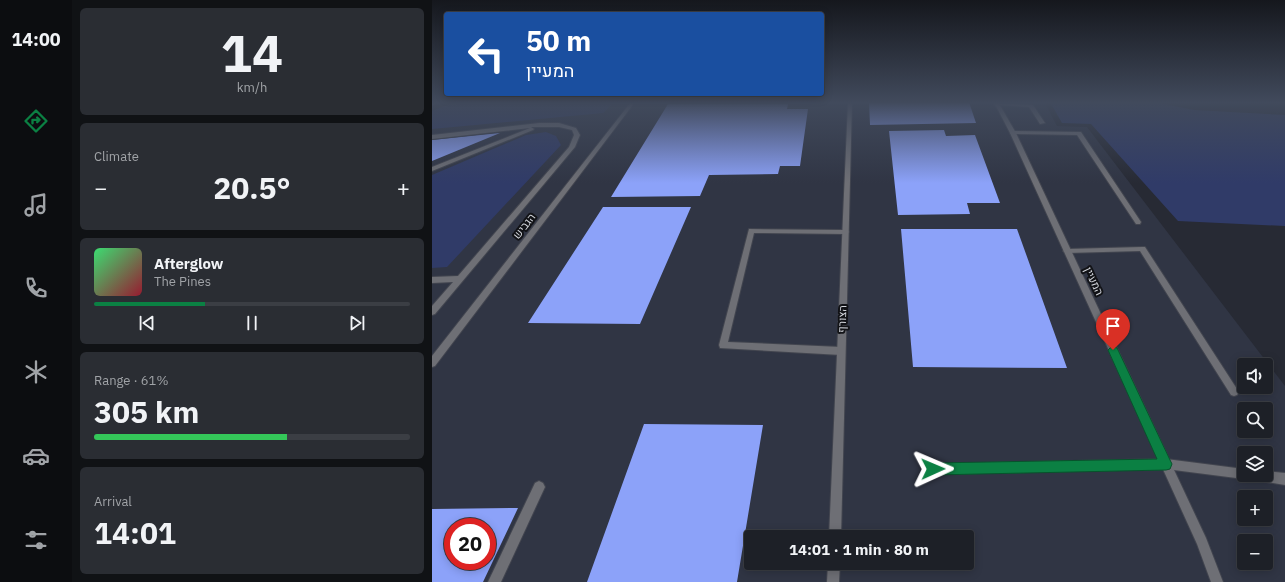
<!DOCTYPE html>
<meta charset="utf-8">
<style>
:root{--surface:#1d2027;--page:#2a2d33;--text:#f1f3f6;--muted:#a0a3a7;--line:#3b3e44;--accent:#0b8043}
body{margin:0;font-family:"IBM Plex Sans",Heebo,sans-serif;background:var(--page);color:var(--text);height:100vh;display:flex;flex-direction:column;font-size:15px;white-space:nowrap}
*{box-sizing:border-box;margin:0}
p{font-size:13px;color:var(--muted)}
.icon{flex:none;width:22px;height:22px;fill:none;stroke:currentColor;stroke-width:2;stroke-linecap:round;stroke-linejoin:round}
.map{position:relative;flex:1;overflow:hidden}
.details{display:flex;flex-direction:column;gap:8px;padding:8px;background:#101215;width:360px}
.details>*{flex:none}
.hud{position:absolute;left:12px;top:12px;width:380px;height:84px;border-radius:4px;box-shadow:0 2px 10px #0003,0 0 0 1px var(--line);background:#1a4fa0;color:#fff;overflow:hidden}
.buttons{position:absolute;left:805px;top:358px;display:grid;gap:8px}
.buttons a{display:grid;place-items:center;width:36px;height:36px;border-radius:4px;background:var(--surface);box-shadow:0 2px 10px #0003,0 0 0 1px var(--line);font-size:20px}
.speed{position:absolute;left:12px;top:518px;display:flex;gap:8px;font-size:20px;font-weight:700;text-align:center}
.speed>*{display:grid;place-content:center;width:52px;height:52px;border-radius:50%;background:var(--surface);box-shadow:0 2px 10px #0003,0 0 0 1px var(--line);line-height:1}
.speed .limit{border:6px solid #d22;background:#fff;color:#111}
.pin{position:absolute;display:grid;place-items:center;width:34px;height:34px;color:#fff;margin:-41px -17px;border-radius:50% 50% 50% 0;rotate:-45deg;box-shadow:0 0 4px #0007}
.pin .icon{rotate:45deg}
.me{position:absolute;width:44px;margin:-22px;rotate:89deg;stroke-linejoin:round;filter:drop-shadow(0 0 3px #0008)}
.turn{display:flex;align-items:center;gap:14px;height:84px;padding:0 16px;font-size:18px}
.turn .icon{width:52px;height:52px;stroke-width:2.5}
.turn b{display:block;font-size:28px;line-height:34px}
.big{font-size:30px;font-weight:800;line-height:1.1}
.details .card{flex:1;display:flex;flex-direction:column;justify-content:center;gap:6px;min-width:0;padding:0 14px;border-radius:6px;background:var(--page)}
.details .dial{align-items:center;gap:0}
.dial b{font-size:52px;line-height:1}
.song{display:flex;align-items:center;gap:12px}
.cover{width:48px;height:48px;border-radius:6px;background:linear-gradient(135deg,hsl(140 70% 55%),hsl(350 70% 35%))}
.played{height:4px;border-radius:2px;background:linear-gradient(90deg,var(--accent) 35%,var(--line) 35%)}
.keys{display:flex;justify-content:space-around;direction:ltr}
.heat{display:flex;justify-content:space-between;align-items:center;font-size:22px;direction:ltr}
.charge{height:6px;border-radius:3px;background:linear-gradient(90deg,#34c759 61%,var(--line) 0)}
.trip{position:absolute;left:312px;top:530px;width:230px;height:40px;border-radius:4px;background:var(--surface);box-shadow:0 2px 10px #0003,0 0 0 1px var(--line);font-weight:800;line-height:40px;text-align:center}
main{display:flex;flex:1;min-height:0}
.menu{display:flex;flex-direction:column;width:72px;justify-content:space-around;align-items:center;background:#0c0d10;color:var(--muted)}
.menu .icon{width:28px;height:28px}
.menu .current{color:var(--accent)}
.menu b{font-size:18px;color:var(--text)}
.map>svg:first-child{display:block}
.built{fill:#303544;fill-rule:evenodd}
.green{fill:#303b68}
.building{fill:#8ca2f9;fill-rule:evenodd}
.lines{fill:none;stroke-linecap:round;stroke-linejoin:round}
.lane-casing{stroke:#42454f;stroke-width:2}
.street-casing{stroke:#42454f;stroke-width:2}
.lane{fill:#6e6f75;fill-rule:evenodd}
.street{fill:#6e6f75;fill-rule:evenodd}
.route{fill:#0b8043;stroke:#07532c}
.labels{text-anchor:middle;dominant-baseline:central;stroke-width:4;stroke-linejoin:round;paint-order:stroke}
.street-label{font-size:11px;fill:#d2d5db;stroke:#121317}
</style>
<main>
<nav class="menu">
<b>14:00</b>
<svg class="icon current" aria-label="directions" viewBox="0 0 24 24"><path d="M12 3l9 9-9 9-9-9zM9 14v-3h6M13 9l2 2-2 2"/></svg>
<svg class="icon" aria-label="music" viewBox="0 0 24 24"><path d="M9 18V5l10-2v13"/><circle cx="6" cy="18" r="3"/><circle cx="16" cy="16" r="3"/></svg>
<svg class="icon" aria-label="phone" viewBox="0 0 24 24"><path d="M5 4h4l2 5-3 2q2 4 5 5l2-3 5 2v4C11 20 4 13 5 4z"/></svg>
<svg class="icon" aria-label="climate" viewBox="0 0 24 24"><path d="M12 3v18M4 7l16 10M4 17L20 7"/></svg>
<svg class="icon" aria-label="car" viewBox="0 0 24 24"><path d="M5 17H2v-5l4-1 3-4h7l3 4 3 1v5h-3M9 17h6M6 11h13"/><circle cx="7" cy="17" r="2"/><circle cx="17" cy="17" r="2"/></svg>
<svg class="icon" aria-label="filters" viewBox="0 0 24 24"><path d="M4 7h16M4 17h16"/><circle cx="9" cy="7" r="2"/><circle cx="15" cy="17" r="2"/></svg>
</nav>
<section class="details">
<div class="card dial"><b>14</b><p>km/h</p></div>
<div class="card"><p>Climate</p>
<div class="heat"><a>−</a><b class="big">20.5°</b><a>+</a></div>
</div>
<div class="card">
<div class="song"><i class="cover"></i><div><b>Afterglow</b><p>The Pines</p></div></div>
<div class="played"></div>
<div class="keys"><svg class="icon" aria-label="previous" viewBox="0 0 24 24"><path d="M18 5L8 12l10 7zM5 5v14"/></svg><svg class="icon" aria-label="pause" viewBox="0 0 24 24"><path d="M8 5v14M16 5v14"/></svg><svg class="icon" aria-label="next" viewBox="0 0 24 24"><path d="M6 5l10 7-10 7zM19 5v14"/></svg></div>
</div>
<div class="card"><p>Range · 61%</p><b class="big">305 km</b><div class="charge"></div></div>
<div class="card"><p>Arrival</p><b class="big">14:01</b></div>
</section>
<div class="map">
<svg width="853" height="582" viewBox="0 0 853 582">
<rect width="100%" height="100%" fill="#272a34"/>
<!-- built -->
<path class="built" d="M 0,102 L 604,102 L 613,103 L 625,126 L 655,127 L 853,386 L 853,582 L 0,582 ZM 812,365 L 834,365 L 834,387 L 812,387 ZM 812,409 L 834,409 L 834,431 L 812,431 ZM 812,453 L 834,453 L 834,475 L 812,475 ZM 812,497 L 834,497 L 834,519 L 812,519 ZM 21,527 L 55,527 L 55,561 L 21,561 ZM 319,537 L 535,537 L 535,563 L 319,563 ZM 812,541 L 834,541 L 834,563 L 812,563 Z"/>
<!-- green -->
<path class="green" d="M 23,102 L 182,102 L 171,113 L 0,129 L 0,111 Z
M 618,102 L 723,102 L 762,110 L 853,115 L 853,226 L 746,221 L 659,124 L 630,123 Z
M 114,132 L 124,136 L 129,145 L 15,267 L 0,268 L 0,175 L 94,135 Z"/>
<!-- building -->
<path class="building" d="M 437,102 L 537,102 L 544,123 L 438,125 Z
M 236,104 L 356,104 L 355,109 L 376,109 L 368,166 L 348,166 L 346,174 L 277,175 L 268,196 L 179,197 Z
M 512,130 L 514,136 L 543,135 L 568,203 L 535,203 L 538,214 L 466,215 L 457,131 Z
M 68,133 L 0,161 L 0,140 Z
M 171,207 L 259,207 L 208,324 L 96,323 Z
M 469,229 L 585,229 L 635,368 L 481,367 Z
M 212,424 L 331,425 L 305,582 L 155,582 Z
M 86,508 L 51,582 L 0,582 L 0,509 ZM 21,527 L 55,527 L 55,561 L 21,561 Z"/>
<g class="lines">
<defs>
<path id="lane" d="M 562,103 L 601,105 L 613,123 L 608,124 L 597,107 L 564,105 L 562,105 Z
M 107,123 L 127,123 L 144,128 L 148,135 L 143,147 L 3,314 L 0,315 L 0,306 L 21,282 L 0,283 L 0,277 L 26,276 L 137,147 L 142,135 L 140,130 L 127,127 L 99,127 L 102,129 L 101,130 L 0,171 L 0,167 L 98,128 L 0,139 L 0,135 Z
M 581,131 L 649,132 L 709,222 L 708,224 L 704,224 L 645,135 L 579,134 L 578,133 Z
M 317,229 L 413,230 L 417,232 L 413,234 L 322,233 L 296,342 L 409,347 L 412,348 L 413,351 L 412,354 L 409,355 L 288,348 L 287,345 Z
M 710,247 L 713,247 L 805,389 L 807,392 L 805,395 L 802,396 L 799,395 L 708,251 L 635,253 L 631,251 L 635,249 Z
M 734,459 L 812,469 L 812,475 L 834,475 L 834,471 L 853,473 L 853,485 L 822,480 L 818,479 L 817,476 L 816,478 L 812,479 L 734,469 L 501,474 L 497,473 L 496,469 L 497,465 L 501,464 Z
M 107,481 L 111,483 L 113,487 L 69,582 L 56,582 L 103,483 Z"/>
<path id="street" d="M 0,102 L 9,102 L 0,105 Z
M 199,102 L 203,102 L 3,366 L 0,367 L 0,356 Z
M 416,102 L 420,102 L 409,537 L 397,537 Z
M 560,102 L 565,102 L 569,107 L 584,133 L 774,538 L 791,582 L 779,582 L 765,544 L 578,133 L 565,108 Z
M 396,563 L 408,563 L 407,582 L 395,582 Z"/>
</defs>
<!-- lane casing -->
<use href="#lane" class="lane-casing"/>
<!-- street casing -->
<use href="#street" class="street-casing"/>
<!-- lane -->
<use href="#lane" class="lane"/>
<!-- street -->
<use href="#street" class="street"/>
</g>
<!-- sky -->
<linearGradient id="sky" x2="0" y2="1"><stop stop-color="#15171d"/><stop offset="0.56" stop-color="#414a5c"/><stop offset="1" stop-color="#414a5c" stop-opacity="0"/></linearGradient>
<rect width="853" height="183" fill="url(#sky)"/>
<!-- route -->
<path class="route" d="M 681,346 L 685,348 L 686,350 L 738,460 L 740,464 L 738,469 L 734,470 L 501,475 L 497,473 L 495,469 L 497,465 L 501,463 L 725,459 L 676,350 L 678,348 Z"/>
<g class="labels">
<!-- street labels -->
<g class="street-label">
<text transform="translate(92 226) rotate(-52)">הגביש</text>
<text transform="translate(662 281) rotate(65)">המעיין</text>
<text transform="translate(410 319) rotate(-88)">הצורף</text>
</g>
</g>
</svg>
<div class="buttons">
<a><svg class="icon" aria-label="sound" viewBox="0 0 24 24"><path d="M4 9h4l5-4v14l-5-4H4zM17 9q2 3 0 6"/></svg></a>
<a><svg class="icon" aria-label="search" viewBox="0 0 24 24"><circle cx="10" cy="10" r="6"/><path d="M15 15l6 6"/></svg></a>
<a><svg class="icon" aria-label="layers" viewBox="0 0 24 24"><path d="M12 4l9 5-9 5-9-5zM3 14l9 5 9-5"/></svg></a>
<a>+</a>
<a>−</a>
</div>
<div class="speed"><div class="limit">20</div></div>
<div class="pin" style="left:681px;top:350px;background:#d93025"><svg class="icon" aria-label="arrive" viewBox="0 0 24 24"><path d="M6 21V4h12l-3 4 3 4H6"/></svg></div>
<svg class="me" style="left:501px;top:469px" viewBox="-20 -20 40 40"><path d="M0-17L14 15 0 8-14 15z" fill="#0b8043" stroke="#fff" stroke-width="4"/></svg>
<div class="trip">14:01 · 1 min · 80 m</div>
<div class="hud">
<div class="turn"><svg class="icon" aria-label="left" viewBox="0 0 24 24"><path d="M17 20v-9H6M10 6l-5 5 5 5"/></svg><div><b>50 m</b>המעיין</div></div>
</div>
</div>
</main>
